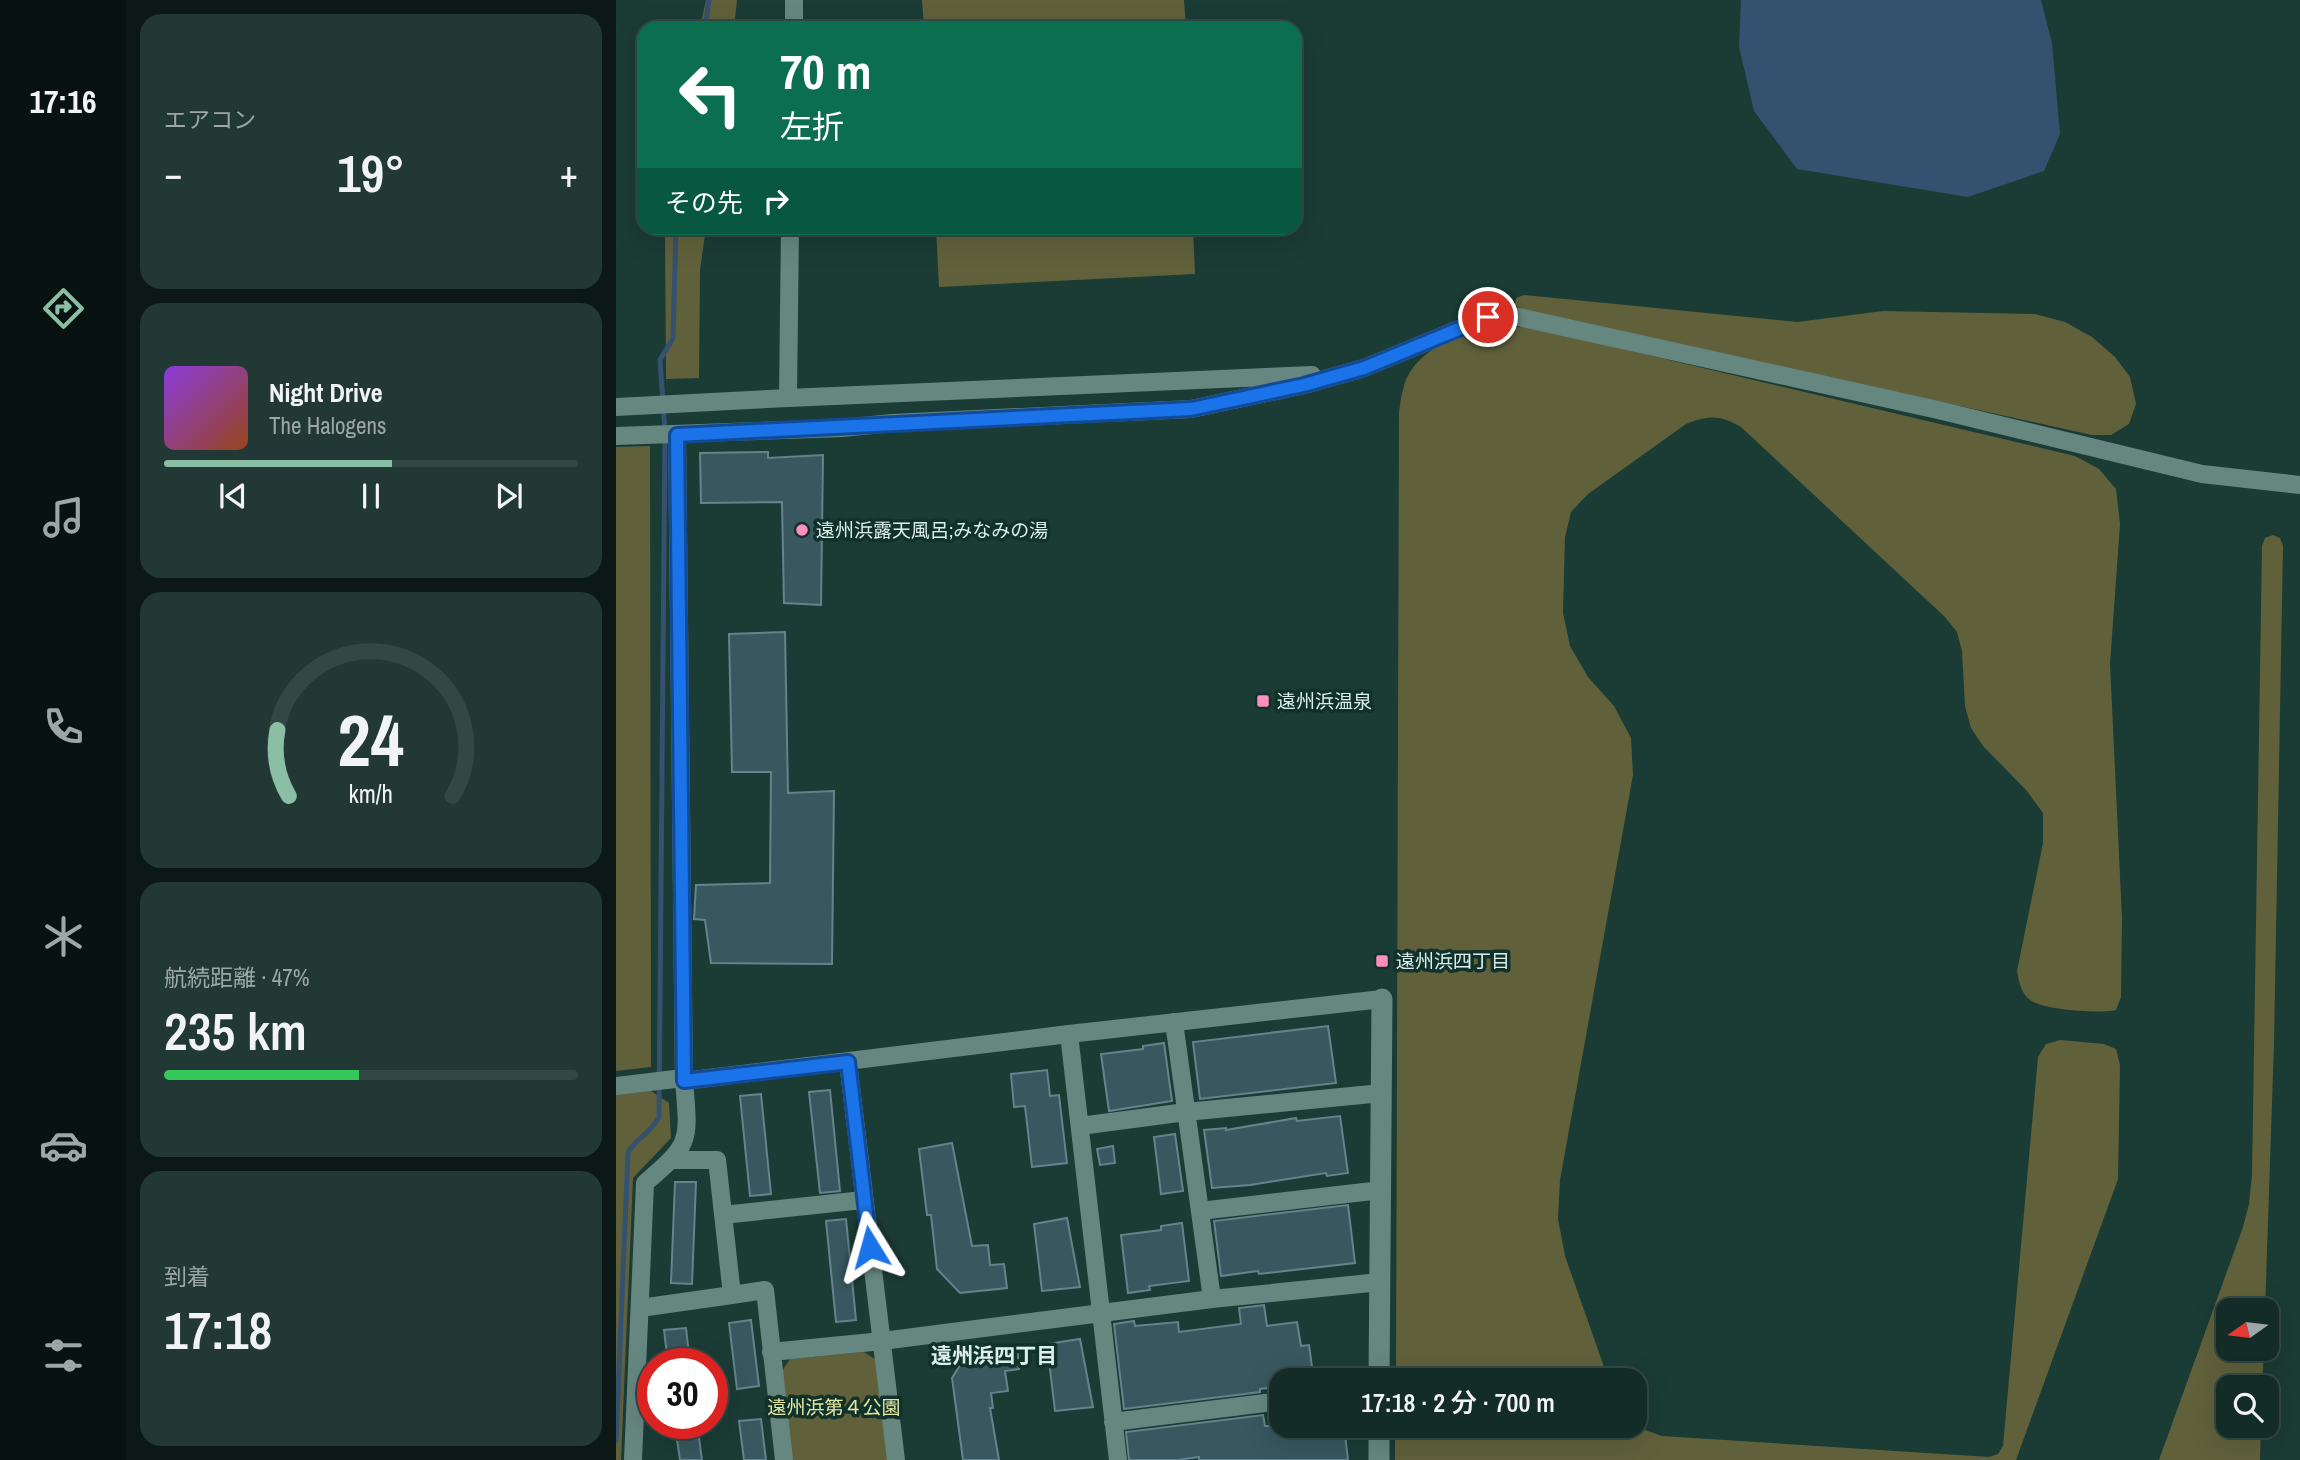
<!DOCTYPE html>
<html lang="ja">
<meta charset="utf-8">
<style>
:root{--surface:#142c28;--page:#213834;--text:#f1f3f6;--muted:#9da7a8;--line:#334845;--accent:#8abfa5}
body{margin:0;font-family:"Archivo Narrow","Noto Sans JP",sans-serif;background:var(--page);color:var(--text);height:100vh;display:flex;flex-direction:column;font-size:26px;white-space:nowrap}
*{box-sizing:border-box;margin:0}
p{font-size:23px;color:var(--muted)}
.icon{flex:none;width:38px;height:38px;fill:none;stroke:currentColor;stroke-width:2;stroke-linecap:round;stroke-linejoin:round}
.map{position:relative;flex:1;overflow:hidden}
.details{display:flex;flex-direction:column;gap:14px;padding:14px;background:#0b1816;width:490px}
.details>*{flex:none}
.guide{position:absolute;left:21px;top:21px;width:665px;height:214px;border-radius:21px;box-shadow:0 7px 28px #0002,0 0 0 2px var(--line);background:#0b6e4f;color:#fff;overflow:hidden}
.needle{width:46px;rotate:256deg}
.fabs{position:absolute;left:1600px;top:1298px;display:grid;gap:14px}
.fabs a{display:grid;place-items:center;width:63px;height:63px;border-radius:14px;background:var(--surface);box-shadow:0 7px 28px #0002,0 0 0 2px var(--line);font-size:35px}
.speed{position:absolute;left:21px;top:1348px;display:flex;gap:14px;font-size:35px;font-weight:700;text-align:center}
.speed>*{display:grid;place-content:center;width:91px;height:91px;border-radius:50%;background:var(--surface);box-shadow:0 7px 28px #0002,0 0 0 2px var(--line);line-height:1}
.speed .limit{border:10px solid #d22;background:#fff;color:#111}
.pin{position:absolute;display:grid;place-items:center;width:60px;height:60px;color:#fff;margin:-30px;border:4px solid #fff;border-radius:50%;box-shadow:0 2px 7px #0007}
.me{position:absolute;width:77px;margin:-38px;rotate:352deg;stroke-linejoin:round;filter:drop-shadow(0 0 5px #0008)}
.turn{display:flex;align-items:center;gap:24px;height:147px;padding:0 28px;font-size:32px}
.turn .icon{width:91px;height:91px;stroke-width:2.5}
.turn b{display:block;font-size:49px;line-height:60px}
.then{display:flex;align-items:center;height:66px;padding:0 28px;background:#0003;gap:14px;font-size:26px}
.big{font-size:52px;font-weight:600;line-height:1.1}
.details .widget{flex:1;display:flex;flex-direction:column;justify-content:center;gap:10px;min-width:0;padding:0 24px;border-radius:21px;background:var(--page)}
.details .dial{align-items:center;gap:0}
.dial svg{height:182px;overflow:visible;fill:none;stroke:var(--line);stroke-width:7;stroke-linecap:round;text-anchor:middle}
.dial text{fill:var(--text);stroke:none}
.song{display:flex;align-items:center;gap:21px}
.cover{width:84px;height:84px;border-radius:10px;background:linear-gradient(135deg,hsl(270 70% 55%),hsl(20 70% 35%))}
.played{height:7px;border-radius:4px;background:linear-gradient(90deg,var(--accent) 55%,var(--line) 55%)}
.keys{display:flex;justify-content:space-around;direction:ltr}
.heat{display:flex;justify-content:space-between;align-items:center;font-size:38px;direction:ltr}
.charge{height:10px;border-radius:5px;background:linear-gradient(90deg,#34c759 47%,var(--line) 0)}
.trip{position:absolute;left:653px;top:1368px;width:378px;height:70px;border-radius:21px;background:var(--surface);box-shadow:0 7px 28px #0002,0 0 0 2px var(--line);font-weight:600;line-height:70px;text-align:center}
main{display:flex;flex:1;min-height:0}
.menu{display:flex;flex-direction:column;width:126px;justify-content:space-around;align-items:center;background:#081210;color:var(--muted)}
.menu .icon{width:49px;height:49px}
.menu .selected{color:var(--accent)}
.menu b{font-size:32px;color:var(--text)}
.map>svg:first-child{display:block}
.green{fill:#60613b}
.water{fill:#34516f}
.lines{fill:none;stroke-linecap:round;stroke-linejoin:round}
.stream{stroke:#34516f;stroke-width:5}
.building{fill:#38575f;stroke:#63848d;stroke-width:2}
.minor{stroke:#668780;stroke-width:18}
.tertiary{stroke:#668780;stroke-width:21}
.route-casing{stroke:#114b97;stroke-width:18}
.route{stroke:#1a73e8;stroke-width:12}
.poi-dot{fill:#fe8ebd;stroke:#11312b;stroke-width:2.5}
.labels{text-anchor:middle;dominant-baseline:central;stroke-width:7;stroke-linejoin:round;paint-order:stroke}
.poi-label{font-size:19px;fill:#dceeea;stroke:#11312b;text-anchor:start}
.park-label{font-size:19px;fill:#e5e7a0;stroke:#11312b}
.neighbourhood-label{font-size:21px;font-weight:bold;fill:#dceeea;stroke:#11312b}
</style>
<main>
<nav class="menu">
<b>17:16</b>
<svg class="icon selected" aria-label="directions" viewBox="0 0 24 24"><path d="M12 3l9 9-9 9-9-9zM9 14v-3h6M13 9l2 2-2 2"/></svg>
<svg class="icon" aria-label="music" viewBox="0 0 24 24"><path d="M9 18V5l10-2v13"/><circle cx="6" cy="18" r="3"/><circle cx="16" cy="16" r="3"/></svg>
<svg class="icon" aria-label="phone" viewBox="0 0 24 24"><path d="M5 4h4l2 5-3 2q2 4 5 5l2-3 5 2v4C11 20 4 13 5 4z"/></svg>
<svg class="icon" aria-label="climate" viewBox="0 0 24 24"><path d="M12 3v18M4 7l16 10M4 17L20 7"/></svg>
<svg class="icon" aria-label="car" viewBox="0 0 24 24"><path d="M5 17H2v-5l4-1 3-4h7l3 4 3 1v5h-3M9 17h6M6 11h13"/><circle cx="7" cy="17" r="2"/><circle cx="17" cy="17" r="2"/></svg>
<svg class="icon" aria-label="filters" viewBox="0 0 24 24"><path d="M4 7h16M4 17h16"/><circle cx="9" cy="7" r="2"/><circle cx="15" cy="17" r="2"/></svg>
</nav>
<section class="details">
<div class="widget"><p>エアコン</p>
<div class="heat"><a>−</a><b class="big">19°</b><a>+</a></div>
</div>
<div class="widget">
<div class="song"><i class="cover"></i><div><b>Night Drive</b><p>The Halogens</p></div></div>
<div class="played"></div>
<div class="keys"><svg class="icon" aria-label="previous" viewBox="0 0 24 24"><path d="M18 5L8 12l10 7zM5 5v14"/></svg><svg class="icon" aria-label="pause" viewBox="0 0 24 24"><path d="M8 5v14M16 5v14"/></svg><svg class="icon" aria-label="next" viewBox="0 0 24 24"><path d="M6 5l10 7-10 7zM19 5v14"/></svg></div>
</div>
<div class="widget dial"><svg viewBox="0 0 100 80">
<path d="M14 69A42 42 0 1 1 86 69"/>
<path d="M14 69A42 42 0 0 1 9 40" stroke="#8abfa5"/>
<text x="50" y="56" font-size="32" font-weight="700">24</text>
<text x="50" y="72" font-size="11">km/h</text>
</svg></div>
<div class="widget"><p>航続距離 · 47%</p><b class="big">235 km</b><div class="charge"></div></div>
<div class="widget"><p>到着</p><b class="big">17:18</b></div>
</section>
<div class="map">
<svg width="1684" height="1460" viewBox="0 0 1684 1460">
<rect width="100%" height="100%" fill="#1b3b35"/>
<!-- green -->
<path class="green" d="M 90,0 L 121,0 L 118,28 L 84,28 Z
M 306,0 L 568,0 L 570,28 L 308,28 Z
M 49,228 L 90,228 L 84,270 L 83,378 L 50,379 Z
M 320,228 L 577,228 L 579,274 L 323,287 Z
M 908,295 L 1181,322 L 1267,311 L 1419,314 L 1449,322 L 1476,337 L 1499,357 L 1514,377 L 1520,404 L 1513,424 L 1495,435 L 1476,435 L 905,310 L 899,305 L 900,298 Z
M 892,326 L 918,328 L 1459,456 L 1483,469 L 1500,489 L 1504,524 L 1494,664 L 1506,918 L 1505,997 L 1500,1010 C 1484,1014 1427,1010 1414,1000 C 1405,993 1403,982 1401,971 L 1427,843 L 1427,813 L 1411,791 L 1367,746 L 1355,728 L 1349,706 L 1346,651 L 1341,632 L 1329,617 L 1125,427 C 1104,415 1093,415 1070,424 L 972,494 L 955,512 L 949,537 L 947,613 L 954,646 L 972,677 L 998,706 L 1015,738 L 1017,775 L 944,1180 L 942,1219 L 949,1256 L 993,1381 L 780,1381 L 783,413 C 784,405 785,395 788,386 C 800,345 854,330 892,326 Z
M 34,446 L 35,1067 L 0,1071 L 0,447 Z
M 1657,535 L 1664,538 L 1667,546 L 1658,1043 L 1649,1311 L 1612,1311 L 1612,1349 L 1648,1349 L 1646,1388 L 1612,1388 L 1612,1426 L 1645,1426 L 1644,1460 L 1543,1460 L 1627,1227 L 1633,1204 L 1636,1175 L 1646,546 L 1649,538 Z
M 1444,1040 L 1488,1044 L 1500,1049 L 1504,1065 L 1502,1179 L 1400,1460 L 779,1460 L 779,1426 L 1018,1426 L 1046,1436 L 1373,1457 L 1382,1454 L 1387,1446 L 1422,1057 L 1430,1044 Z
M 32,1089 L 53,1103 L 55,1138 L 17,1178 L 5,1460 L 0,1460 L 0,1094 Z
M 248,1352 L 262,1361 L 272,1460 L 176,1460 L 166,1371 L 174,1359 Z"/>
<!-- water -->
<path class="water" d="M 1125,0 L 1425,0 L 1436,43 L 1444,134 L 1428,171 L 1352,197 L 1181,169 L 1138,111 L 1123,47 Z"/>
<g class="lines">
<!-- stream -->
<path class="stream" d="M 89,28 L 93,0
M 0,1441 L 12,1152 C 21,1138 36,1132 43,1117 L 49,431 L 44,360 L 57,338 L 60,228"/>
</g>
<!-- building -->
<path class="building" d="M 152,452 L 152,458 L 207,455 L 205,605 L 168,603 L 166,502 L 85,503 L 84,453 Z
M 169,632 L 172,793 L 218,791 L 216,964 L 95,963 L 89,920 L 78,919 L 80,885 L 154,883 L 155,772 L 116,772 L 113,634 Z
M 712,1026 L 720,1083 L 584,1099 L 577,1042 Z
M 548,1043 L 556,1101 L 493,1111 L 485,1054 L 527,1049 L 527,1046 Z
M 431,1070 L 434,1096 L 443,1095 L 451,1163 L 416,1167 L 409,1106 L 398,1107 L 395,1074 Z
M 214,1090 L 224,1191 L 204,1193 L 193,1092 Z
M 145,1094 L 155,1194 L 134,1196 L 124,1096 Z
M 724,1116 L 732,1173 L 711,1176 L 710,1173 L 634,1185 L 596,1188 L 588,1130 L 610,1128 L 610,1130 L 680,1118 L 681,1121 Z
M 559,1134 L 567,1191 L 545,1194 L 538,1137 Z
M 336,1143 L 356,1246 L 372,1245 L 374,1265 L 388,1264 L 391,1288 L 344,1293 L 321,1269 L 315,1215 L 311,1215 L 303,1149 Z
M 497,1146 L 499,1163 L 484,1165 L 481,1149 Z
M 59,1182 L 80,1182 L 76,1284 L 55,1283 Z
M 732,1205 L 739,1263 L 643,1274 L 642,1271 L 605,1276 L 598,1221 Z
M 451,1218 L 464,1287 L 426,1291 L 418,1224 Z
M 230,1219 L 240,1320 L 220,1322 L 210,1221 Z
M 566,1223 L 573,1281 L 533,1286 L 534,1290 L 512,1293 L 505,1235 L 545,1230 L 545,1226 Z
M 648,1305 L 651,1326 L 681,1322 L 685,1346 L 693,1345 L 698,1381 L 658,1381 L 659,1387 L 644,1389 L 644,1392 L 508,1409 L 498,1324 L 518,1321 L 519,1326 L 562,1322 L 563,1332 L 625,1324 L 623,1308 Z
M 135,1320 L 143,1386 L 121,1389 L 113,1323 Z
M 70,1328 L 74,1363 L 52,1363 L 48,1330 Z
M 464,1339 L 477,1407 L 439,1411 L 431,1344 Z
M 401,1345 L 403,1369 L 389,1371 L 392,1391 L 375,1393 L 377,1408 L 374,1408 L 383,1460 L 347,1460 L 336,1378 L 354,1349 Z
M 647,1415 L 649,1426 L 728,1426 L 732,1460 L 583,1460 L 583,1457 L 562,1460 L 513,1460 L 510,1432 Z
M 145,1419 L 150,1460 L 128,1460 L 123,1421 Z
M 81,1423 L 86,1460 L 64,1460 L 59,1426 Z"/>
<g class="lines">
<!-- minor -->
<path class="minor" d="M 178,28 L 178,0
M 172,398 L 174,228
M 0,407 L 172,398 L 696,375
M 0,436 L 226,428 L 276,423 L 575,409 L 688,385 L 748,368 L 872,317 L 893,315 L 1322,410 L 1586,474 L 1684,485
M 558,1022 L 596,1299
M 453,1034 L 502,1460
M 232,1062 L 280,1460
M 0,1086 L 59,1079 L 68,1081 L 453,1034 L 766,999
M 464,1126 L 570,1112 L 766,1093
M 56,1160 L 101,1160 L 116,1295 L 149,1290 L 168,1460
M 584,1211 L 765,1190
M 107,1215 L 247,1200
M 24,1308 L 116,1295
M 155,1352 L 266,1341 L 596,1299 L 764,1282
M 497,1422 L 665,1401
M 17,1460 L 29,1183 C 76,1143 73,1141 68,1081 L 61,435"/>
<!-- tertiary -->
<path class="tertiary" d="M 763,1381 L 766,999
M 763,1460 L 763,1426"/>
</g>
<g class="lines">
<defs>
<path id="route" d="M 254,1247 L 232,1062 L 68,1081 L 61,435 L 575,409 L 688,385 L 748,368 L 872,317"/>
</defs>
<!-- route casing -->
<use href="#route" class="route-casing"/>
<!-- route -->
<use href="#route" class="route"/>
</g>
<!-- markers -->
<g class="poi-dot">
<circle cx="186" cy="530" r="7"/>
<rect x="640" y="694" width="14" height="14" rx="3.5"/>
<rect x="759" y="954" width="14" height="14" rx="3.5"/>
</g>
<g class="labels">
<!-- poi labels -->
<g class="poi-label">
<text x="200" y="530">遠州浜露天風呂;みなみの湯</text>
<text x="661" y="701">遠州浜温泉</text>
<text x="780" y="961">遠州浜四丁目</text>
</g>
<!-- park labels -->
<g class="park-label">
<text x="218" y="1407">遠州浜第４公園</text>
</g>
<!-- neighbourhood labels -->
<g class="neighbourhood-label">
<text x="378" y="1355">遠州浜四丁目</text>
</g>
</g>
</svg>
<div class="fabs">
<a><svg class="needle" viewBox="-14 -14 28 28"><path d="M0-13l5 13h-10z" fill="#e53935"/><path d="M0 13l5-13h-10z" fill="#9da7a8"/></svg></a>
<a><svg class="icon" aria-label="search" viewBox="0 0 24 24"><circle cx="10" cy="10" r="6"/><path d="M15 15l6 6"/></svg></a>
</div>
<div class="speed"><div class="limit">30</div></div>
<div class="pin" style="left:872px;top:317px;background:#d93025"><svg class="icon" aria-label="arrive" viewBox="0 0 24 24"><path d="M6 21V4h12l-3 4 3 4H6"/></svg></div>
<svg class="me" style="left:254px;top:1247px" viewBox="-20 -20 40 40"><path d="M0-17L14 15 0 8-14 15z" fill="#1a73e8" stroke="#fff" stroke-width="4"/></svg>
<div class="trip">17:18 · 2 分 · 700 m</div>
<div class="guide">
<div class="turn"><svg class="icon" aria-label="left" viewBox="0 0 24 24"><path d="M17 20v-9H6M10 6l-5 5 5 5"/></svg><div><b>70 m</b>左折</div></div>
<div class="then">その先<svg class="icon" aria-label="right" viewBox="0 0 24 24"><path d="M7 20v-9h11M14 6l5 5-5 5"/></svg></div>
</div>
</div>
</main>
